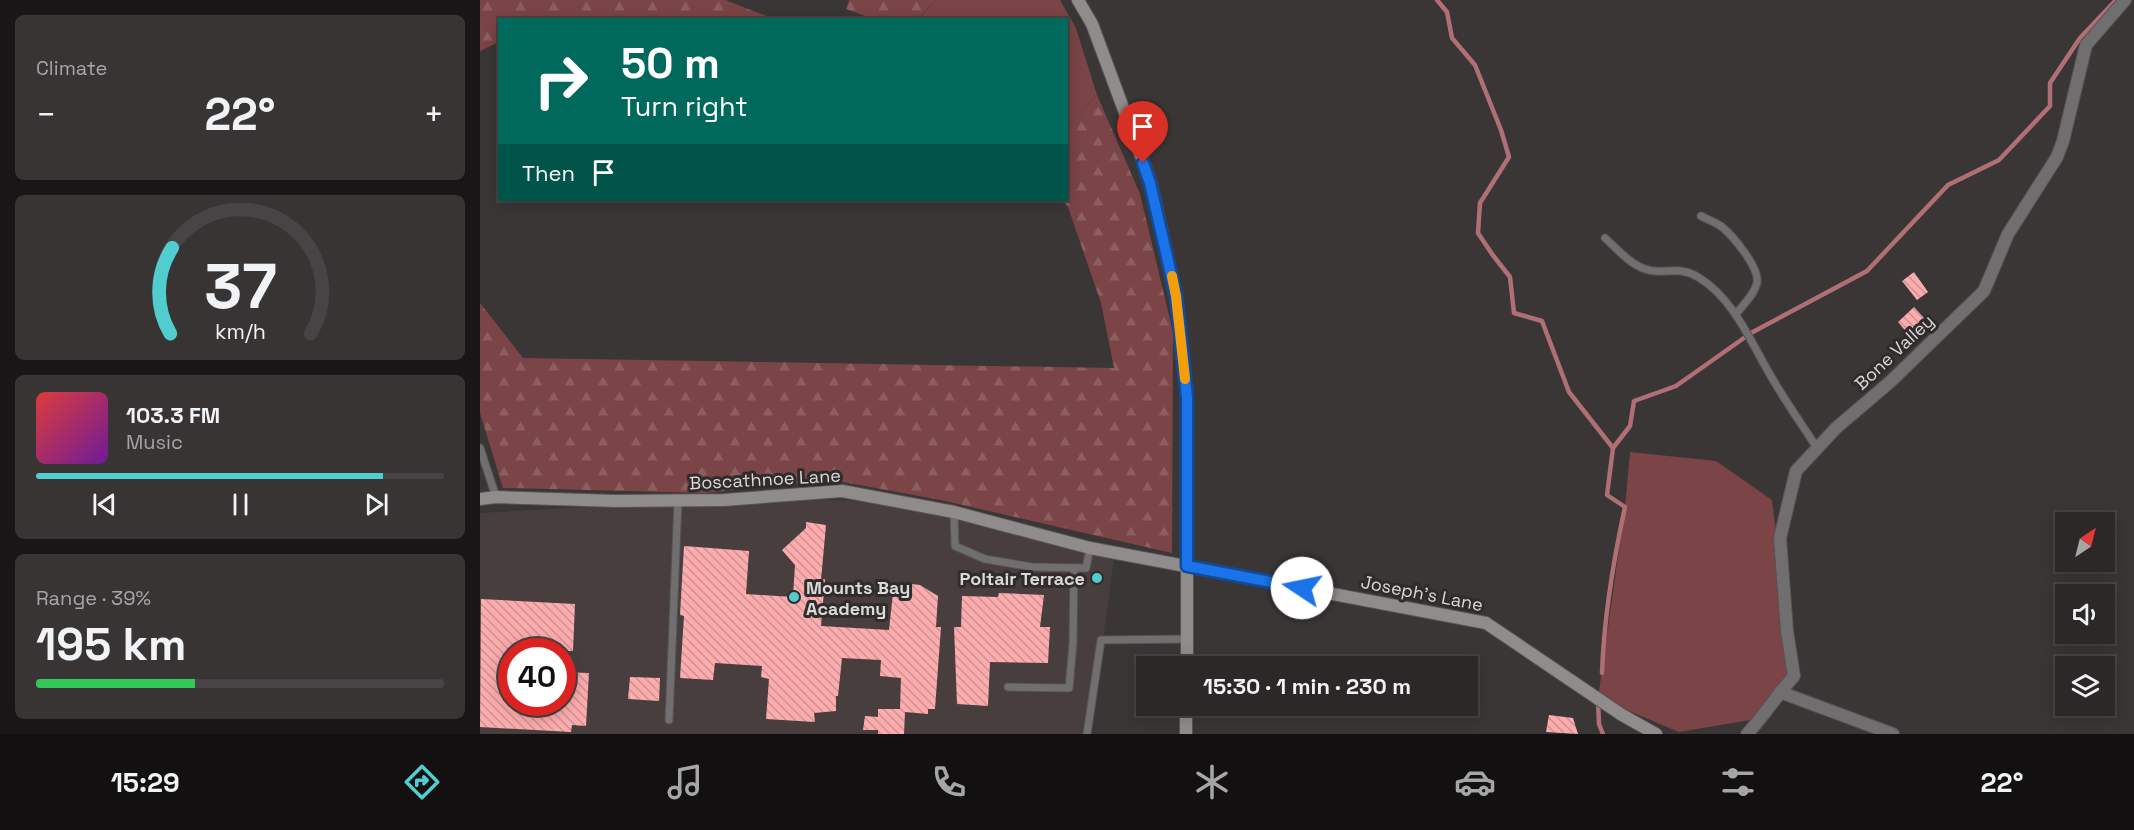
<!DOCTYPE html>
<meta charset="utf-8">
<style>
:root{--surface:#2c2828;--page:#383434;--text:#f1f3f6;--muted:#a6a6a8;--line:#484445;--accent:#52cdcf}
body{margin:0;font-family:"Space Grotesk",sans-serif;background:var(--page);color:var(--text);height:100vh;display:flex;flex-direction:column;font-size:22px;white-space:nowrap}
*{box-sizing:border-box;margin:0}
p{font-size:20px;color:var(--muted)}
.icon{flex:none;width:33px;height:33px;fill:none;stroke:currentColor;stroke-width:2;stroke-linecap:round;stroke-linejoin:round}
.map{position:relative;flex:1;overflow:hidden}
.drawer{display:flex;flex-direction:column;gap:15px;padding:15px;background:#181616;width:480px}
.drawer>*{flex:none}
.top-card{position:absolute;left:18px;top:18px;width:570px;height:183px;border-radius:0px;box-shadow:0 3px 15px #0003,0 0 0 2px var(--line);background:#00695c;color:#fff;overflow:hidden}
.needle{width:39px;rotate:35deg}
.buttons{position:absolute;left:1575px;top:512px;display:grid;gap:12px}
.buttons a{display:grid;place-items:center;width:60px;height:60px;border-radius:0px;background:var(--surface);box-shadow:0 3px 15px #0003,0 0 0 2px var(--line);font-size:30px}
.speed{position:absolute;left:18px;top:638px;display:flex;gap:12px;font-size:30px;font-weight:700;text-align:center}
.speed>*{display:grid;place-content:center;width:78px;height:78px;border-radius:50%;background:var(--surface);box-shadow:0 3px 15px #0003,0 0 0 2px var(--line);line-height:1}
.speed .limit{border:9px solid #d22;background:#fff;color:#111}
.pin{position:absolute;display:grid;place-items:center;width:51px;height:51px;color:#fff;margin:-62px -26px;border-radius:50% 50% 50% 0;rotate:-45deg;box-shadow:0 0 6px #0007}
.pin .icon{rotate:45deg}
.me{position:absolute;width:66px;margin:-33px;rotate:281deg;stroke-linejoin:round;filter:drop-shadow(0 0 4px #0008)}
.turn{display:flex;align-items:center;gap:21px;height:126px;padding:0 24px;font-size:27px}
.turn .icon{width:78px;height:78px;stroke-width:2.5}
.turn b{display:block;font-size:42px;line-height:51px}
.then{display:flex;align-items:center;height:57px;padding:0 24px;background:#0003;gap:12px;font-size:22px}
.big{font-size:45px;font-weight:700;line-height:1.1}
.drawer .tile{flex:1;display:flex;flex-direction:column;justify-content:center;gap:9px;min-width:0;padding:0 21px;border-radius:9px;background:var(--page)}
.drawer .dial{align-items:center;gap:0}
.dial svg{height:156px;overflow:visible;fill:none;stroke:var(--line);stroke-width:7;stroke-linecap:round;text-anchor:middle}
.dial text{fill:var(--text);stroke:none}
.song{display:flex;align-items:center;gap:18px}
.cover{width:72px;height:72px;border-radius:9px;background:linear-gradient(135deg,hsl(0 70% 55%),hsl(280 70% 35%))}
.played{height:6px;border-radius:3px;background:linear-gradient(90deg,var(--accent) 85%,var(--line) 85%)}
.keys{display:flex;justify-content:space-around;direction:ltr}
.heat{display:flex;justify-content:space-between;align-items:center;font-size:33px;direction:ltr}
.charge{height:9px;border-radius:4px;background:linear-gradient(90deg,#34c759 39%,var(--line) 0)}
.trip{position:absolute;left:656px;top:656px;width:342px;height:60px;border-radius:0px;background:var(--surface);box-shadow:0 3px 15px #0003,0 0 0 2px var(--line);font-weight:700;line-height:60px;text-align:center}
.tabs{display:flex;height:96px;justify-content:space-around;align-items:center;background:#121010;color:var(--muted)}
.tabs .icon{width:42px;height:42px}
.tabs .current{color:var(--accent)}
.tabs b{font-size:27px;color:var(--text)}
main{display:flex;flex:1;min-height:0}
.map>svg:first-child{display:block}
.built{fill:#493e3e;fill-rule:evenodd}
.green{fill:#7b4446}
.forest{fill:url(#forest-firs)}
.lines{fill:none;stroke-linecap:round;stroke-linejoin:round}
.stream{stroke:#af6f75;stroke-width:4.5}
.building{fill:url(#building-back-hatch)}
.lane-casing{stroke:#575353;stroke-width:9}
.street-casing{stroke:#575353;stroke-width:14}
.secondary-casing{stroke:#575353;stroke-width:14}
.lane{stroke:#706e6e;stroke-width:7}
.street{stroke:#706e6e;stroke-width:12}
.secondary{stroke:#908c8c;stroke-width:12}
.route-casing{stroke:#114b97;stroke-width:15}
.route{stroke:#1a73e8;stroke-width:10}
.slow{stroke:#f59e0b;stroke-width:10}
.poi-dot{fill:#52cdcf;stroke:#302c2c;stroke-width:2}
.labels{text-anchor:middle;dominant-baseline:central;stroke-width:6;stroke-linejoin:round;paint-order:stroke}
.street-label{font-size:18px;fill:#dad8d8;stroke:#302c2c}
.poi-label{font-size:18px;font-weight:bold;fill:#dad8d8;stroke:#302c2c;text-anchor:end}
</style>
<main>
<section class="drawer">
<div class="tile"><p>Climate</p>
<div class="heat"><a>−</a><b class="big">22°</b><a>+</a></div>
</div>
<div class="tile dial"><svg viewBox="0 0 100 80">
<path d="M14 69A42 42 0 1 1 86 69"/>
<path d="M14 69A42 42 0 0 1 15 25" stroke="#52cdcf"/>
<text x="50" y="56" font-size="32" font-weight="700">37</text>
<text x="50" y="72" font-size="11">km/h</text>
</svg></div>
<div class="tile">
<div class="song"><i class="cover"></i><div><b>103.3 FM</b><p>Music</p></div></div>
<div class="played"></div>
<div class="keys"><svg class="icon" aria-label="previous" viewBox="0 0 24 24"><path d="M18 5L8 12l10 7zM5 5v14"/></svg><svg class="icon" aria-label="pause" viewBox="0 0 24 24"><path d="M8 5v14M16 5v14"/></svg><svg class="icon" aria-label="next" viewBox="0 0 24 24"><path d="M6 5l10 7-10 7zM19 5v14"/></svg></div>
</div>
<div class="tile"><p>Range · 39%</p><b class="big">195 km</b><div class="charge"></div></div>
</section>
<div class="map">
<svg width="1654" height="734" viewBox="0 0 1654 734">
<defs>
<pattern id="forest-firs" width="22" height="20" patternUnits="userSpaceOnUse" patternTransform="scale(1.5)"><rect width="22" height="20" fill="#7b4446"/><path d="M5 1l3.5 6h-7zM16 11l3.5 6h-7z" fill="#8d5e60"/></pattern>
<pattern id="building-back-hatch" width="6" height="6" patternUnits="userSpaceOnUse" patternTransform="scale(1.5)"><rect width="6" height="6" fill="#fdacae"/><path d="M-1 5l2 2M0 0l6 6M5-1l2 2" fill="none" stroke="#ce9193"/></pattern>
</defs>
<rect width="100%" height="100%" fill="#3a3636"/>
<!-- built -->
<path class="built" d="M 301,499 L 415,502 L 634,559 L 610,734 L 0,734 L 0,513 L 175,503 ZM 32,651 L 82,651 L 82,702 L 32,702 Z"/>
<!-- green -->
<path class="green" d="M 455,0 L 580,0 L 596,28 L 617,95 L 587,128 L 586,20 L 438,20 Z
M 1150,452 L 1236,461 L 1292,500 L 1314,676 L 1282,718 L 1199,732 L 1118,698 L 1145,507 Z"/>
<!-- forest -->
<path class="forest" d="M 0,0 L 245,0 L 294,19 L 20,20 L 19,42 L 0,51 Z
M 369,0 L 455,0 L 438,19 L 393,19 L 366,9 Z
M 617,95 L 660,194 L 693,332 L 692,553 L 461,500 L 352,480 L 225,493 L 23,488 L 0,413 L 0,303 L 43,358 L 634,368 L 621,303 L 588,207 L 583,200 L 586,200 L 587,128 Z"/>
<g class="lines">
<!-- stream -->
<path class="stream" d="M 957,0 L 967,12 L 972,38 L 995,65 L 1021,130 L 1029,157 L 1000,203 L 998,233 L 1012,254 L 1030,277 L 1034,313 L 1062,321 L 1089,392 L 1133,448 L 1127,495 L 1145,507 C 1133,562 1124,617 1122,673
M 1133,448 L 1150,426 L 1154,401 L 1196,386 L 1271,333 L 1387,271 L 1468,185 L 1519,160 L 1570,106 L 1570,83 L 1600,38 L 1636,0
M 1118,701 L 1119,724 L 1123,734"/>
</g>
<!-- building -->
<path class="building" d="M 1434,272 L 1448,292 L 1437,300 L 1422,281 Z
M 1434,307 L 1445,319 L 1428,334 L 1418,322 Z
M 326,522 L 346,525 L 341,580 L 345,579 L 341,626 L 409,630 L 413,593 L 423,583 L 440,585 L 458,596 L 456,627 L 461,627 L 455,709 L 448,709 L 448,714 L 425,712 L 424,734 L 398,734 L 398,730 L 383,730 L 385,716 L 398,717 L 398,709 L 420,709 L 421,678 L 400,676 L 401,660 L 362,658 L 358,696 L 356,696 L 356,711 L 334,713 L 335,722 L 286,719 L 289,679 L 281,677 L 282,666 L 235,663 L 233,680 L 200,678 L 204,616 L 200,615 L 201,597 L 204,546 L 269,551 L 266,594 L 313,597 L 315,565 L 302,550 L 326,528 Z
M 519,593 L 564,595 L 560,627 L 570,627 L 568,663 L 510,662 L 508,706 L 477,704 L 474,627 L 481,627 L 482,596 L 518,597 Z
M 1,599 L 95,604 L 93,651 L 32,651 L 32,702 L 82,702 L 82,672 L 109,673 L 106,726 L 92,725 L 91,732 L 0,727 Z
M 150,677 L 180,678 L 179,701 L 148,699 Z
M 1069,715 L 1093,718 L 1098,734 L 1066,732 Z"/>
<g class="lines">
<defs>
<path id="lane" d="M 1221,216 C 1228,220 1236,222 1242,227 C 1253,236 1280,268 1277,283 C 1274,295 1263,305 1256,314
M 1125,238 C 1137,249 1150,264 1165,269 C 1183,276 1196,264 1218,277 C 1256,300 1272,346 1295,383 C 1308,405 1323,426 1337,448
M 0,448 L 16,497
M 474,512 L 475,546 L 505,559 L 552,567 L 606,568 L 610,548
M 528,687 L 589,688 L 593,643 L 594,568
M 189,720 L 198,501
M 607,734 L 621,640 L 707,639"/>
<path id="street" d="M 1300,692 L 1413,734
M 1267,734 C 1284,716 1297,695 1314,676 L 1307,631 L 1300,538 L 1316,471 L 1356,428 L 1410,382 L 1504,291 L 1528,234 L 1577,157 L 1583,141 L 1606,45 L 1645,0"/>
<path id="secondary" d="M 598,0 L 612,24 L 671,183 L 696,296 L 707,398 L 707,666
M 0,499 L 16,497 L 136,501 L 244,500 L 362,491 L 474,512 L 610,548 L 1006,623 L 1142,715 L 1176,734
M 706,734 L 706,705"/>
</defs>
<!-- lane casing -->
<use href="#lane" class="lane-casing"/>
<!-- street casing -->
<use href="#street" class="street-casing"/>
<!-- secondary casing -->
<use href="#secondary" class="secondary-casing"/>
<!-- lane -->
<use href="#lane" class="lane"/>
<!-- street -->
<use href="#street" class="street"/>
<!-- secondary -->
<use href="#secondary" class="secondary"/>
</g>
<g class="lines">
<defs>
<path id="route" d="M 663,163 L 670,183 L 696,296 L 703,357 L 707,398 L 707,566 L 822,588"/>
</defs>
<!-- route casing -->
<use href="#route" class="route-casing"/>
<!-- route -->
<use href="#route" class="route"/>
<!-- slow -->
<path class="slow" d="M 692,276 L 696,296 L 705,379"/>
</g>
<!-- markers -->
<g class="poi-dot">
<circle cx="617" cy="578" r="6"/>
<circle cx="314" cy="597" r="6"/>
</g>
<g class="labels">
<!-- street labels -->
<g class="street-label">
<text transform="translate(1414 352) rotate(-43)">Bone Valley</text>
<text transform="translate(285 479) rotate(-3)">Boscathnoe Lane</text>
<text transform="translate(942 593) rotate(11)">Joseph's Lane</text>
</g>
<!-- poi labels -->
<g class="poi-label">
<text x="605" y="578">Poltair Terrace</text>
<text x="326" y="587" text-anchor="start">Mounts Bay<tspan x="326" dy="21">Academy</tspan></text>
</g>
</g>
</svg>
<div class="buttons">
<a><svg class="needle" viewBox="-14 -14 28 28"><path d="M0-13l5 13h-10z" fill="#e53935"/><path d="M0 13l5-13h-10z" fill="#a6a6a8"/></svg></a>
<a><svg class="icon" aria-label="sound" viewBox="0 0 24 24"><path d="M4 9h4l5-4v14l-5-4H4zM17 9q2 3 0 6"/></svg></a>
<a><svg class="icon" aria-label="layers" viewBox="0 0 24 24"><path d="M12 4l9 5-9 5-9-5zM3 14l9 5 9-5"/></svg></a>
</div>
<div class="speed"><div class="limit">40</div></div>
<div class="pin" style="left:663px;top:163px;background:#d93025"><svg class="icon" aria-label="arrive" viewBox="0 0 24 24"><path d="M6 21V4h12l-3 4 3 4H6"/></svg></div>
<svg class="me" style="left:822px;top:588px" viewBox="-20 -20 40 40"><circle r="19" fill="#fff"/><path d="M0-13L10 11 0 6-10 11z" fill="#1a73e8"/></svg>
<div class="trip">15:30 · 1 min · 230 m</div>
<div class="top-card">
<div class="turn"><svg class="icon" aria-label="right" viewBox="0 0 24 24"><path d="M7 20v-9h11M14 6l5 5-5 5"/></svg><div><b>50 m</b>Turn right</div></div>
<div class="then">Then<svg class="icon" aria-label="arrive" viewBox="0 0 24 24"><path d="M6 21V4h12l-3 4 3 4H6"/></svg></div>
</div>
</div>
</main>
<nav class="tabs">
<b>15:29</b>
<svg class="icon current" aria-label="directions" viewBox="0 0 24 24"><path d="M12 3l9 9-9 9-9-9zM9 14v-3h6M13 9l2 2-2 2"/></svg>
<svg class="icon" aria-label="music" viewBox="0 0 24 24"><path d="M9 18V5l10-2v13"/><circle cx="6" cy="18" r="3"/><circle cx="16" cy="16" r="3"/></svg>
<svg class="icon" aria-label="phone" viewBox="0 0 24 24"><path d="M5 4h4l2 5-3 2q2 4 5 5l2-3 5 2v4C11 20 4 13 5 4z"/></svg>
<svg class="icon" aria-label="climate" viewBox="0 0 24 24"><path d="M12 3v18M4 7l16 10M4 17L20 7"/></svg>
<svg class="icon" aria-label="car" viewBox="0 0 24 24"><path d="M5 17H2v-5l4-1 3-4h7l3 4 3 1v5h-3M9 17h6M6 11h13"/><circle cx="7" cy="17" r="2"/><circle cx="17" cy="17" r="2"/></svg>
<svg class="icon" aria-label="filters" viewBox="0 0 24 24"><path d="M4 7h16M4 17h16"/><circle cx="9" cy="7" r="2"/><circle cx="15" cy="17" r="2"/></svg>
<b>22°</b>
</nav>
